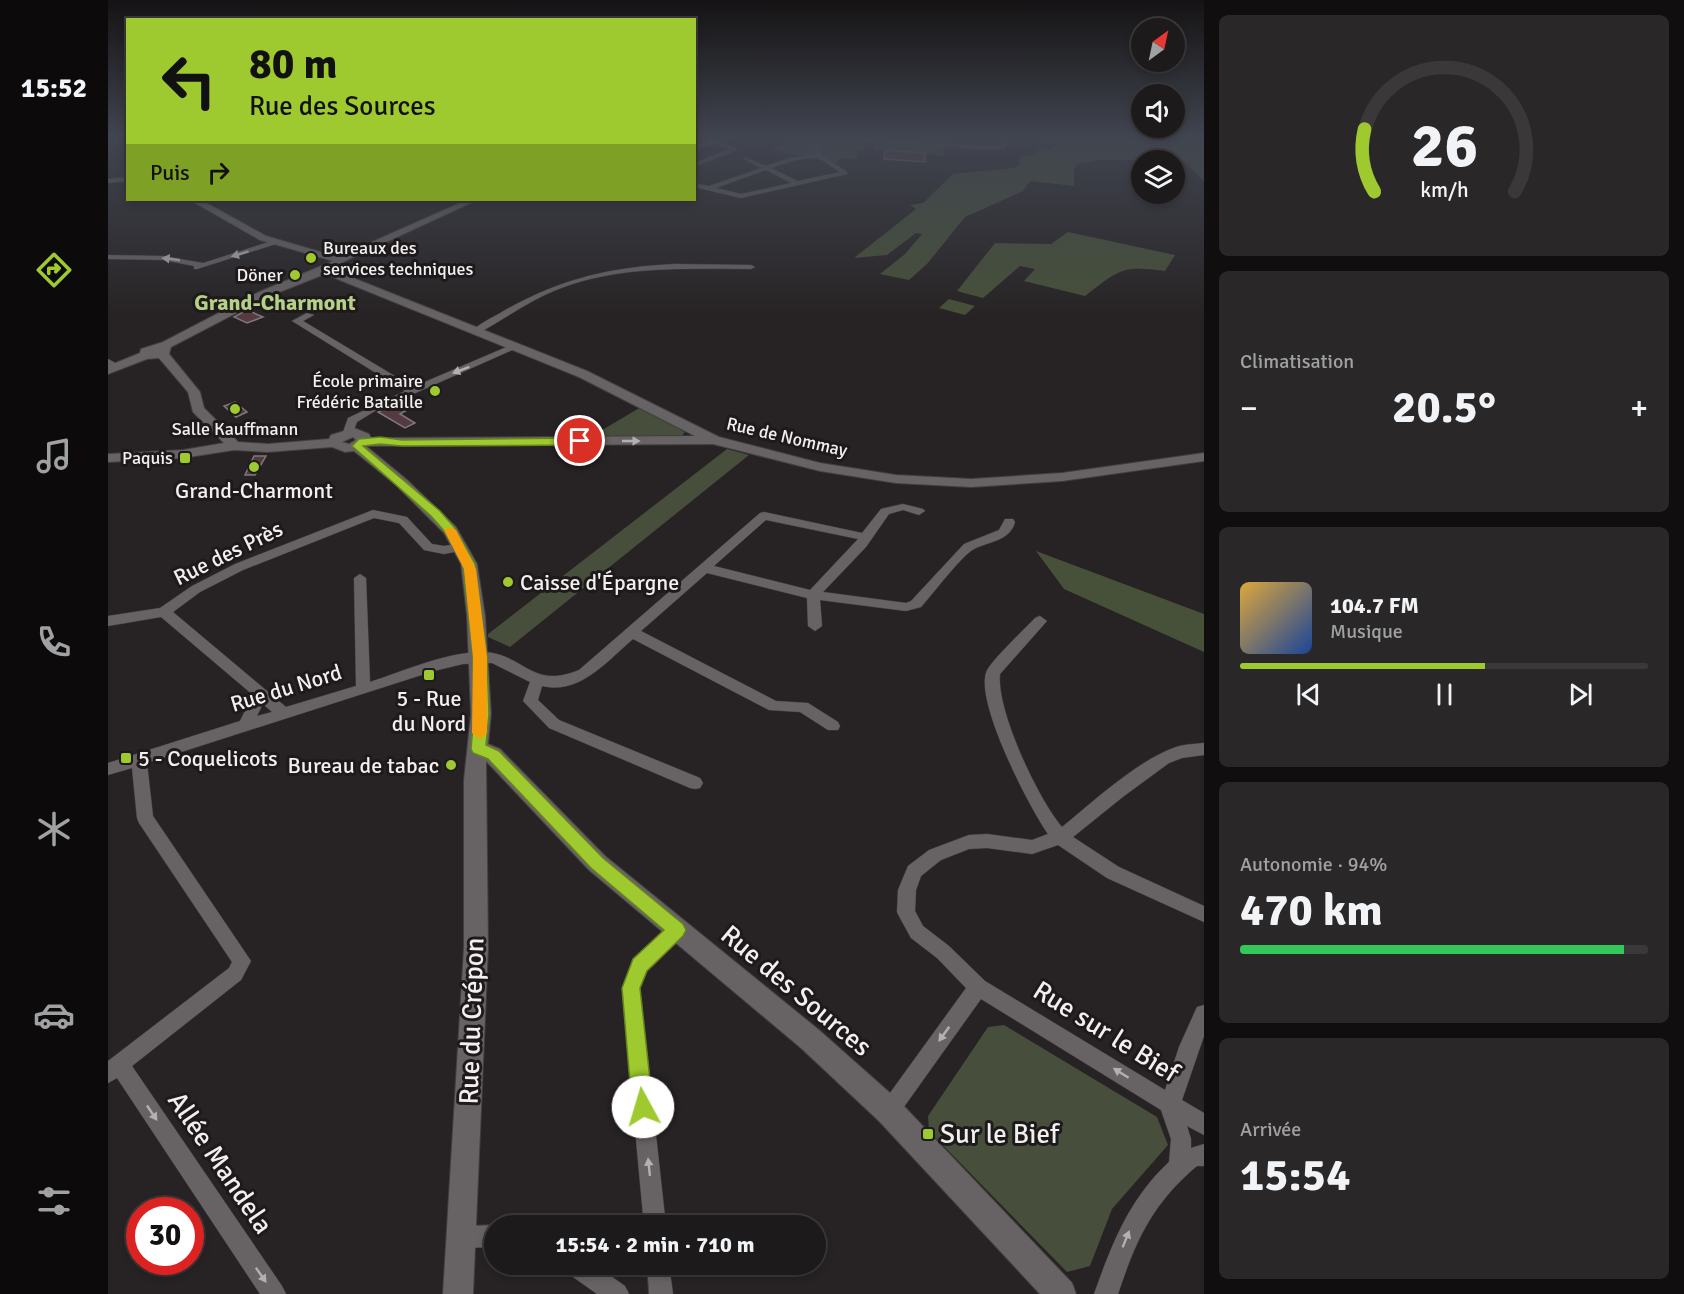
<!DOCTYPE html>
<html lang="fr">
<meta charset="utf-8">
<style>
:root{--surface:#1d1a1b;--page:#2a2728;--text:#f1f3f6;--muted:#a0a1a3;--line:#3b383a;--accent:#9eca2f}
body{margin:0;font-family:Signika,sans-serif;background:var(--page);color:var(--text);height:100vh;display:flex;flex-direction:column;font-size:22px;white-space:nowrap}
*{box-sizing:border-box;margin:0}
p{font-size:20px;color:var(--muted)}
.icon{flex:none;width:33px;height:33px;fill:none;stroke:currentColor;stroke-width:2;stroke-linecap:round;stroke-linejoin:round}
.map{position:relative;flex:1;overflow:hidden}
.sheet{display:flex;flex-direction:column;gap:15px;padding:15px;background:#100e0f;width:480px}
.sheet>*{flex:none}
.banner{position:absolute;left:18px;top:18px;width:570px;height:183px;border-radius:0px;box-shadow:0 3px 9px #0003,0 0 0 2px var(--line);background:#9eca2f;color:#111;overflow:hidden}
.needle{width:39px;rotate:33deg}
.controls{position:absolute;left:1023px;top:18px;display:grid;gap:12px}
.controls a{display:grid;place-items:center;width:54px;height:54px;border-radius:50%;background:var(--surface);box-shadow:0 3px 9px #0003,0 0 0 2px var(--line);font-size:30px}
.speed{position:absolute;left:18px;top:1197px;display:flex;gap:12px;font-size:30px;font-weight:700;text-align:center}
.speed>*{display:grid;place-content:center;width:78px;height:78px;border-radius:50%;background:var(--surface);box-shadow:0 3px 9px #0003,0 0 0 2px var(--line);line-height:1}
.speed .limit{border:9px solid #d22;background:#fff;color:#111}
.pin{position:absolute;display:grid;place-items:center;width:51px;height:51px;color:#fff;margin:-26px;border:3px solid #fff;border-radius:50%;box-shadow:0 2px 6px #0007}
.me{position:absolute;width:66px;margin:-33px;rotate:354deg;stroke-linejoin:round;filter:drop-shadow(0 0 4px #0008)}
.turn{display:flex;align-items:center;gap:21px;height:126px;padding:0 24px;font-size:27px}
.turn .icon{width:78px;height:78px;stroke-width:2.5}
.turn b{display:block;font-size:42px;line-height:51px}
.then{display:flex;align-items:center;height:57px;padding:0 24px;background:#0003;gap:12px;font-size:22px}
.big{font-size:45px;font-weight:800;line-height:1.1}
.sheet .card{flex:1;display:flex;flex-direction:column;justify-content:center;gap:9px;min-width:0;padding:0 21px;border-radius:9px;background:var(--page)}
.sheet .dial{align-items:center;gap:0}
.dial svg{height:156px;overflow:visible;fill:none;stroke:var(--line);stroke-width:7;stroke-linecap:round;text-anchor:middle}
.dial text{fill:var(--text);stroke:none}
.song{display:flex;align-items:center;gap:18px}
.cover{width:72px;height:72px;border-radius:9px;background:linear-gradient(135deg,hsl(40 70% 55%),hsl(220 70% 35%))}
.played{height:6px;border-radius:3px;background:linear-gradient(90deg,var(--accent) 60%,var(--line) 60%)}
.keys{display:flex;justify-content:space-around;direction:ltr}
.heat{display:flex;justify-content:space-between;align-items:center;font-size:33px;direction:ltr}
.charge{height:9px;border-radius:4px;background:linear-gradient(90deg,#34c759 94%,var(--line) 0)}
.trip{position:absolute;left:376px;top:1215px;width:342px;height:60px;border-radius:30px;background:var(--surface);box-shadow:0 3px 9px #0003,0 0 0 2px var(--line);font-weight:800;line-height:60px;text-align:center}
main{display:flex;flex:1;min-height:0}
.menu{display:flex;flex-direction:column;width:108px;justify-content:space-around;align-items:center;background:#0c0a0b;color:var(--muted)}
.menu .icon{width:42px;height:42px}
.menu .on{color:var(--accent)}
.menu b{font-size:27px;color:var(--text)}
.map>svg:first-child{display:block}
.green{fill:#474e3b}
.forest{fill:#475038}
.building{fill:#563a41;stroke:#7d7879;stroke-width:1.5}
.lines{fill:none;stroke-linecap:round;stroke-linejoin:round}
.minor-casing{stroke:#423f3f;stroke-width:1}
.tertiary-casing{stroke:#423f3f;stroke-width:2}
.minor{fill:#676364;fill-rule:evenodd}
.tertiary{fill:#676364;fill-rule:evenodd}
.oneway{fill:#b3b0b0}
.route{fill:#9eca2f;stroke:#67831f;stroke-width:1.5}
.slow{fill:#f59e0b}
.poi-dot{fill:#9eca2f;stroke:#1e1a1b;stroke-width:2}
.labels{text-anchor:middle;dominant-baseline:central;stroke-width:6;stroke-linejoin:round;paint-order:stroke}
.far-poi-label{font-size:18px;fill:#f2efef;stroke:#1e1a1b;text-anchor:end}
.far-street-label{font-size:18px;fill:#f2efef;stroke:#1e1a1b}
.far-quarter-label{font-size:22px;font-weight:bold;fill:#b5d087;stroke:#1e1a1b}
.poi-label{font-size:22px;fill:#f2efef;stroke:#1e1a1b}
.street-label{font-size:22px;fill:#f2efef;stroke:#1e1a1b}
.near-street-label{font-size:27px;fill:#f2efef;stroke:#1e1a1b}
.near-poi-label{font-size:27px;fill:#f2efef;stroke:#1e1a1b;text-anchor:start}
</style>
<main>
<nav class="menu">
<b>15:52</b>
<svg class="icon on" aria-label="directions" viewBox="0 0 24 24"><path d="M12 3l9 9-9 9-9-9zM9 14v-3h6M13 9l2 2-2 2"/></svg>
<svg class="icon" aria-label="music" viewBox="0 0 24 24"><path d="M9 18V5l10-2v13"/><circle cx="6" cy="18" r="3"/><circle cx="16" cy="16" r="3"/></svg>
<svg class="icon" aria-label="phone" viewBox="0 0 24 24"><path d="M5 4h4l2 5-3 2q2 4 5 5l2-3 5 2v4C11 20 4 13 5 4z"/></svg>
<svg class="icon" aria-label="climate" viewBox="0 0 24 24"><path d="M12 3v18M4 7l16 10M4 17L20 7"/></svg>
<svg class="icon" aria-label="car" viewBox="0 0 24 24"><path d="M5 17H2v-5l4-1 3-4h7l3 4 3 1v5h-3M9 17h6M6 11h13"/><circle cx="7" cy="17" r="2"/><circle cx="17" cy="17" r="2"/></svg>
<svg class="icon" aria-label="filters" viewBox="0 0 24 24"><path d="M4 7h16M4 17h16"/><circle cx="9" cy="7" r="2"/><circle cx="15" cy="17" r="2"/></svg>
</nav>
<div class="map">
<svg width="1096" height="1294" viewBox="0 0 1096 1294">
<rect width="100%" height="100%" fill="#272324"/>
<!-- green -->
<path class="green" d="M 687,137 L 756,141 L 757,150 L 750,149 L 748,159 L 732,158 L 728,163 L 664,150 Z
M 764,141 L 835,145 L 836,156 L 793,150 L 766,150 Z
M 533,407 L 577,432 L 571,439 L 479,439 Z
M 619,449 L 641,455 L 402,647 L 380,637 L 380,634 Z
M 896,1025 L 1049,1117 L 1060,1145 L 1004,1209 L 982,1266 L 959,1272 L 821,1131 L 820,1116 L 880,1027 Z"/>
<!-- forest -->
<path class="forest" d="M 933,137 L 1096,137 L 1096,181 L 1065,151 L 1056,151 L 1064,160 L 988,160 L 970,164 L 966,169 L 966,186 L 922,181 L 915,191 L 857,217 L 819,264 L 801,280 L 772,274 L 797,254 L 814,234 L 808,233 L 779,255 L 746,258 L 808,209 L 802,205 L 815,203 L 845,174 L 905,168 L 911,165 L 913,156 L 928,155 L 932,148 L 943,150 L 949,144 L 934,141 Z
M 960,232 L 1067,255 L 1057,271 C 1013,265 1011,270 977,296 L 916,281 L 927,269 L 912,266 L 875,298 L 849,291 L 887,243 L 943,244 Z
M 841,299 L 867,306 L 857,315 L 831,308 Z
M 928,551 L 1096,614 L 1096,652 L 956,589 Z"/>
<!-- building -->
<path class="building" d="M 777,150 L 817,153 L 817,162 L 776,159 Z
M 139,310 L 155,317 L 139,323 L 126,317 Z
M 127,402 L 139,412 L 128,417 L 116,406 Z
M 288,404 L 299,410 L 292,414 L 307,423 L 297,428 L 270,412 Z
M 146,456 L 158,456 L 147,475 L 137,475 Z"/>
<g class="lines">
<defs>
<path id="minor" d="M 617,137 L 627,137 L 611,142 L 629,148 L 629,150 L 586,167 L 586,163 L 621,149 L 605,144 L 586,149 L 586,145 Z
M 727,137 L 886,146 L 892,145 L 895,137 L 901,137 L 897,148 L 886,150 L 725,140 Z
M 714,139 L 717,141 L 713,147 L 713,154 L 739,172 L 739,174 L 633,198 L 586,187 L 586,183 L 601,186 L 653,168 L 636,159 L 636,157 L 658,166 L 681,158 L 707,154 L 707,147 ZM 709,157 L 732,172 L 690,181 L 663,168 L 684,161 ZM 658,170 L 683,183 L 633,194 L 608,188 Z
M 20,177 L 20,181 L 0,183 L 0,179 Z
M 164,241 L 171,243 L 89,269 L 86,269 L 86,266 L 55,260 L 0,259 L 0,255 L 55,256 L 95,263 Z
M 567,264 L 643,265 L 647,267 L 643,269 C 578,269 509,265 448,290 C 421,301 396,319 371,333 L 364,331 C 373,322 388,316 399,309 C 455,278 504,267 567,264 Z
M 199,313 L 206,315 L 195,321 L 305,387 L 403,345 L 411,347 L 267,411 L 249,422 L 245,432 L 240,435 L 235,432 L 240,418 L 297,391 L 184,321 Z
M 0,359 L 11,365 L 11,369 L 0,366 Z
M 795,504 L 815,509 L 817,511 L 811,515 L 795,510 L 781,514 L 758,547 L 715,592 L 798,603 L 803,601 L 856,544 L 891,530 L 897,519 L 905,519 L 907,522 C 902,541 882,541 866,549 C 854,555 824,595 813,607 L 798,611 L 712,600 L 714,626 L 707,631 L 700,626 L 699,598 L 599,573 L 533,631 L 668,701 L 700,703 L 730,722 L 732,726 L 730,730 L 720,730 L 692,712 L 661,710 L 525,639 C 499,661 472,695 434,686 L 430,700 L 451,720 L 592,778 L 595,783 L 592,788 L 587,789 L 582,788 L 441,728 L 415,701 L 422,682 L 384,663 L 355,664 L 326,671 L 39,763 L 45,816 L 143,961 L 133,980 L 24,1066 L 174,1286 L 178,1294 L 152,1294 L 9,1078 L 0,1083 L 0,1061 L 121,968 L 124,962 L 31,823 L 29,818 L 24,768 L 0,775 L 0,763 L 132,721 L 145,695 L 53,617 L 0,626 L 0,616 L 52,608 L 84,586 L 127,564 L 265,510 L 299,517 L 324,544 L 336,546 L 353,543 L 359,547 L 357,550 L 336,554 L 316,550 L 291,523 L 266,518 L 135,570 L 92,592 L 65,612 L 178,707 L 248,686 L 246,578 L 252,574 L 258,578 L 262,682 C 296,671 333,654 370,652 C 415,650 421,691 471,670 L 652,513 L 656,512 L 754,533 L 773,509 ZM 658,520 L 750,539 L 702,590 L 606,566 ZM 155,704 L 164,712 L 149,716 Z
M 932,616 L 939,621 L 892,674 C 888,710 930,799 954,827 C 986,801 1030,760 1068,747 C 1077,744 1087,744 1096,743 L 1096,755 L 1074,758 L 1061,763 L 1016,796 L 965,837 L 1011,867 L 1096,906 L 1096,922 L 999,878 L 950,845 L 924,854 L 879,848 L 861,849 L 833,860 L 813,876 L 808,890 L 807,911 L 815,926 L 841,946 L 877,981 L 1057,1090 L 1071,1047 L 1089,1007 L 1096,1005 L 1096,1036 L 1074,1100 L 1096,1113 L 1096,1135 L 1079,1126 L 1083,1139 L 1083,1148 L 1096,1144 L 1096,1166 L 1089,1166 L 1083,1171 C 1042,1208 1027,1243 1010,1294 L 986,1294 C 1004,1244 1021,1199 1061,1162 L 1063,1139 L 1053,1110 L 873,999 L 788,1118 L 781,1121 L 774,1118 L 771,1111 L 774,1104 L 858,988 L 829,958 L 803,938 L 792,918 L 789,912 L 790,890 L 800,866 L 821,850 L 861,835 L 879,834 L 924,840 L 940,834 C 921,807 868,704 878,673 C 881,662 918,628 927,618 Z
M 569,922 L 575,924 L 578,930 L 575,936 L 539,971 L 532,989 L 558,1226 L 536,1226 L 514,989 L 526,959 L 563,924 Z
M 387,1225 L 387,1247 L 354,1248 L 346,1245 L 343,1237 L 346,1229 L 354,1226 Z
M 455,1264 L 486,1264 L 517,1286 L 521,1294 L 489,1294 L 458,1272 Z
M 539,1264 L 561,1264 L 565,1294 L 541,1294 Z"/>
<path id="tertiary" d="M 82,200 L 93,200 L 158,236 L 230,257 L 359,200 L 369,200 L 235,262 L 225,270 L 479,371 L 611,437 L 712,463 L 788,475 L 863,479 L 954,473 L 1096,453 L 1096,461 L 954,481 L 863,487 L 788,483 L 712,471 L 605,444 L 258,446 L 298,479 L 348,527 L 369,564 L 377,616 L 383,714 L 380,744 L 392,749 L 497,856 L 711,1030 L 791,1101 L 964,1283 L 968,1294 L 932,1294 L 771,1121 L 693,1048 L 481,870 L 378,761 L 380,948 L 365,1294 L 335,1294 L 356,948 L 356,780 L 363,714 L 359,616 L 353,564 L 336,533 L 288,485 L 246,451 L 237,452 L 224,447 L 160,452 L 126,450 L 75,458 L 0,462 L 0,454 L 75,450 L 116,443 L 85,412 L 80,392 L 51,358 L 39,359 L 0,374 L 0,366 L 32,353 L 33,349 L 55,342 L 151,292 L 225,261 L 152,240 ZM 217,274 L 471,377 L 587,436 L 263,438 L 261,434 L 246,428 L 223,435 L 221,439 L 160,444 L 130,442 L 96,408 L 92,392 L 61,354 L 63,347 L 159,297 ZM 245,437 L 248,440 L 241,444 L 234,442 Z"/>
</defs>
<!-- minor casing -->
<use href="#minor" class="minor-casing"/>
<!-- tertiary casing -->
<use href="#tertiary" class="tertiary-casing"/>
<!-- minor -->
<use href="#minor" class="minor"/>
<!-- tertiary -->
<use href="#tertiary" class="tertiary"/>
</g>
<!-- one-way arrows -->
<defs><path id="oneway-solid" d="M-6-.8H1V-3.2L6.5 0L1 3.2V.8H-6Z" transform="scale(1.5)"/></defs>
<g class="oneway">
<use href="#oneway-solid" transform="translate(132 254) rotate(163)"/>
<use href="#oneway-solid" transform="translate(63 259) rotate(-172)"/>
<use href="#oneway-solid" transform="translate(353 370) rotate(159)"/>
<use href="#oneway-solid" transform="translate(523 441)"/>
<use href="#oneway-solid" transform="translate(836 1034) rotate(126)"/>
<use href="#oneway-solid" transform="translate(1013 1073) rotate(-148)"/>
<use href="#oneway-solid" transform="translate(44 1113) rotate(56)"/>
<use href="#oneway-solid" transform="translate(541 1167) rotate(-96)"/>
<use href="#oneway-solid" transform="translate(1018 1239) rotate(-68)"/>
<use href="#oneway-solid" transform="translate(153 1275) rotate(55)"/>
</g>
<!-- sky -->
<linearGradient id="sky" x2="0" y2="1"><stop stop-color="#151314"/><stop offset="0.43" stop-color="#414550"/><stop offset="1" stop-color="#414550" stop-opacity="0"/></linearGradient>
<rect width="1096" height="318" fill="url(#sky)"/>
<!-- route -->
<path class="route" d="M 272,437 L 294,440 L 472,438 L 477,441 L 472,445 L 294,446 L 272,444 L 255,446 L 332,511 L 346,527 L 367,564 L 379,657 L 381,714 L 378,745 L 391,751 L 495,858 L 575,924 L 578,930 L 575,936 L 539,971 L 532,988 L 545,1107 L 542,1114 L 535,1117 L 527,1114 L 524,1107 L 514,988 L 525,959 L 556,930 L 483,868 L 380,759 L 365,753 L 363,749 L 366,714 L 365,657 L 355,564 L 337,532 L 323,516 L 244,446 L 251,439 Z"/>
<!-- slow -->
<path class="slow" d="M 342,527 L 348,530 L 368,569 L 379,657 L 379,733 L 372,739 L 364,733 L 365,657 L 356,569 L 336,530 Z"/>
<!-- markers -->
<g class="poi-dot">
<circle cx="203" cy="258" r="6"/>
<circle cx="187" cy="275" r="6"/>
<circle cx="327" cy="391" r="6"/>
<circle cx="127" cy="409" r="6"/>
<rect x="71" y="452" width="12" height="12" rx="3"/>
<circle cx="146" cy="467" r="6"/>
<circle cx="400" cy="582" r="6"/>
<rect x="315" y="669" width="12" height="12" rx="3"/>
<rect x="12" y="752" width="12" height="12" rx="3"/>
<circle cx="343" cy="765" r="6"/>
<rect x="814" y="1128" width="12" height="12" rx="3"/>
</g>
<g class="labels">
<!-- far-poi labels -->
<g class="far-poi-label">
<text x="215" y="248" text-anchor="start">Bureaux des<tspan x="215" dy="21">services techniques</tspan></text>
<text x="175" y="275">Döner</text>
<text x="315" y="381">École primaire<tspan x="315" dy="21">Frédéric Bataille</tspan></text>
<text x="127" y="429" text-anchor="middle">Salle Kauffmann</text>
<text x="65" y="458">Paquis</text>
</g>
<!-- far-street labels -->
<g class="far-street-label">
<text transform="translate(679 437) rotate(13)">Rue de Nommay</text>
</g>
<!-- far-quarter labels -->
<g class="far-quarter-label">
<text x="167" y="302">Grand-Charmont</text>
</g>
<!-- poi labels -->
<g class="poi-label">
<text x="146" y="490">Grand-Charmont</text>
<text x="412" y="582" text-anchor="start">Caisse d'Épargne</text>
<text x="321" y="698">5 - Rue<tspan x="321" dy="25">du Nord</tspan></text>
<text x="30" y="758" text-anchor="start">5 - Coquelicots</text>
<text x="331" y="765" text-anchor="end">Bureau de tabac</text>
</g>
<!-- street labels -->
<g class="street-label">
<text transform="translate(120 553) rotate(-26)">Rue des Près</text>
<text transform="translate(178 688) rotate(-17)">Rue du Nord</text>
</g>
<!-- near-street labels -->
<g class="near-street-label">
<text transform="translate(688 991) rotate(40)">Rue des Sources</text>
<text transform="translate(364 1021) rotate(-88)">Rue du Crépon</text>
<text transform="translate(998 1032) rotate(32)">Rue sur le Bief</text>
<text transform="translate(112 1163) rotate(56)">Allée Mandela</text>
</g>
<!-- near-poi labels -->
<g class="near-poi-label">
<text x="832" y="1134">Sur le Bief</text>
</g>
</g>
</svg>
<div class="controls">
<a><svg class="needle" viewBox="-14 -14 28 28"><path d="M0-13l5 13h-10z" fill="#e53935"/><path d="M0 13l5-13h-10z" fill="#a0a1a3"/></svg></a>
<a><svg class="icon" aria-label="sound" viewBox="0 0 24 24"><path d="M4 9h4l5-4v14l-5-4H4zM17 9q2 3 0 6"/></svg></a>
<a><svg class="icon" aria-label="layers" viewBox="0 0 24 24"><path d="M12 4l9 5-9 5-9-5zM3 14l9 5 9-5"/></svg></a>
</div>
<div class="speed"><div class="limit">30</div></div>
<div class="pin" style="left:472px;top:441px;background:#d93025"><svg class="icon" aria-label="arrive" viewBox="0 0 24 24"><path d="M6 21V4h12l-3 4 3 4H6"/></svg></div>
<svg class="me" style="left:535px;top:1107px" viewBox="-20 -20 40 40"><circle r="19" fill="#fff"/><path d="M0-13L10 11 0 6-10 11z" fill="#9eca2f"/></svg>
<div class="trip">15:54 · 2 min · 710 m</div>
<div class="banner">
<div class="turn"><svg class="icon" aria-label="left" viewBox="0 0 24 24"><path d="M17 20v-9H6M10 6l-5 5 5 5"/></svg><div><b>80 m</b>Rue des Sources</div></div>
<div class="then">Puis<svg class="icon" aria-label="right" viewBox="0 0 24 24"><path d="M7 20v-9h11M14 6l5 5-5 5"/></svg></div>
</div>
</div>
<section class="sheet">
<div class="card dial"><svg viewBox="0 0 100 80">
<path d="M14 69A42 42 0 1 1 86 69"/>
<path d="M14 69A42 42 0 0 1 9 37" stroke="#9eca2f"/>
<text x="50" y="56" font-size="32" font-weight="700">26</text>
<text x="50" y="72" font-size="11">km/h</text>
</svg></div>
<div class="card"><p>Climatisation</p>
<div class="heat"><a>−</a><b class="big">20.5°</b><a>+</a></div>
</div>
<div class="card">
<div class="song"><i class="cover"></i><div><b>104.7 FM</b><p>Musique</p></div></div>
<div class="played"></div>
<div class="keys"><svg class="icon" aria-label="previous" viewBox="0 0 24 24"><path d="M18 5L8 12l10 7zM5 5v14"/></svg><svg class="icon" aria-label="pause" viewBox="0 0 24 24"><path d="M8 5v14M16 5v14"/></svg><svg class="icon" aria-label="next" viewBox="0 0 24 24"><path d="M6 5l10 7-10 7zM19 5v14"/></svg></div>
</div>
<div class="card"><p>Autonomie · 94%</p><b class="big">470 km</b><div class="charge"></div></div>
<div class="card"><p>Arrivée</p><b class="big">15:54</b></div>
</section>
</main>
